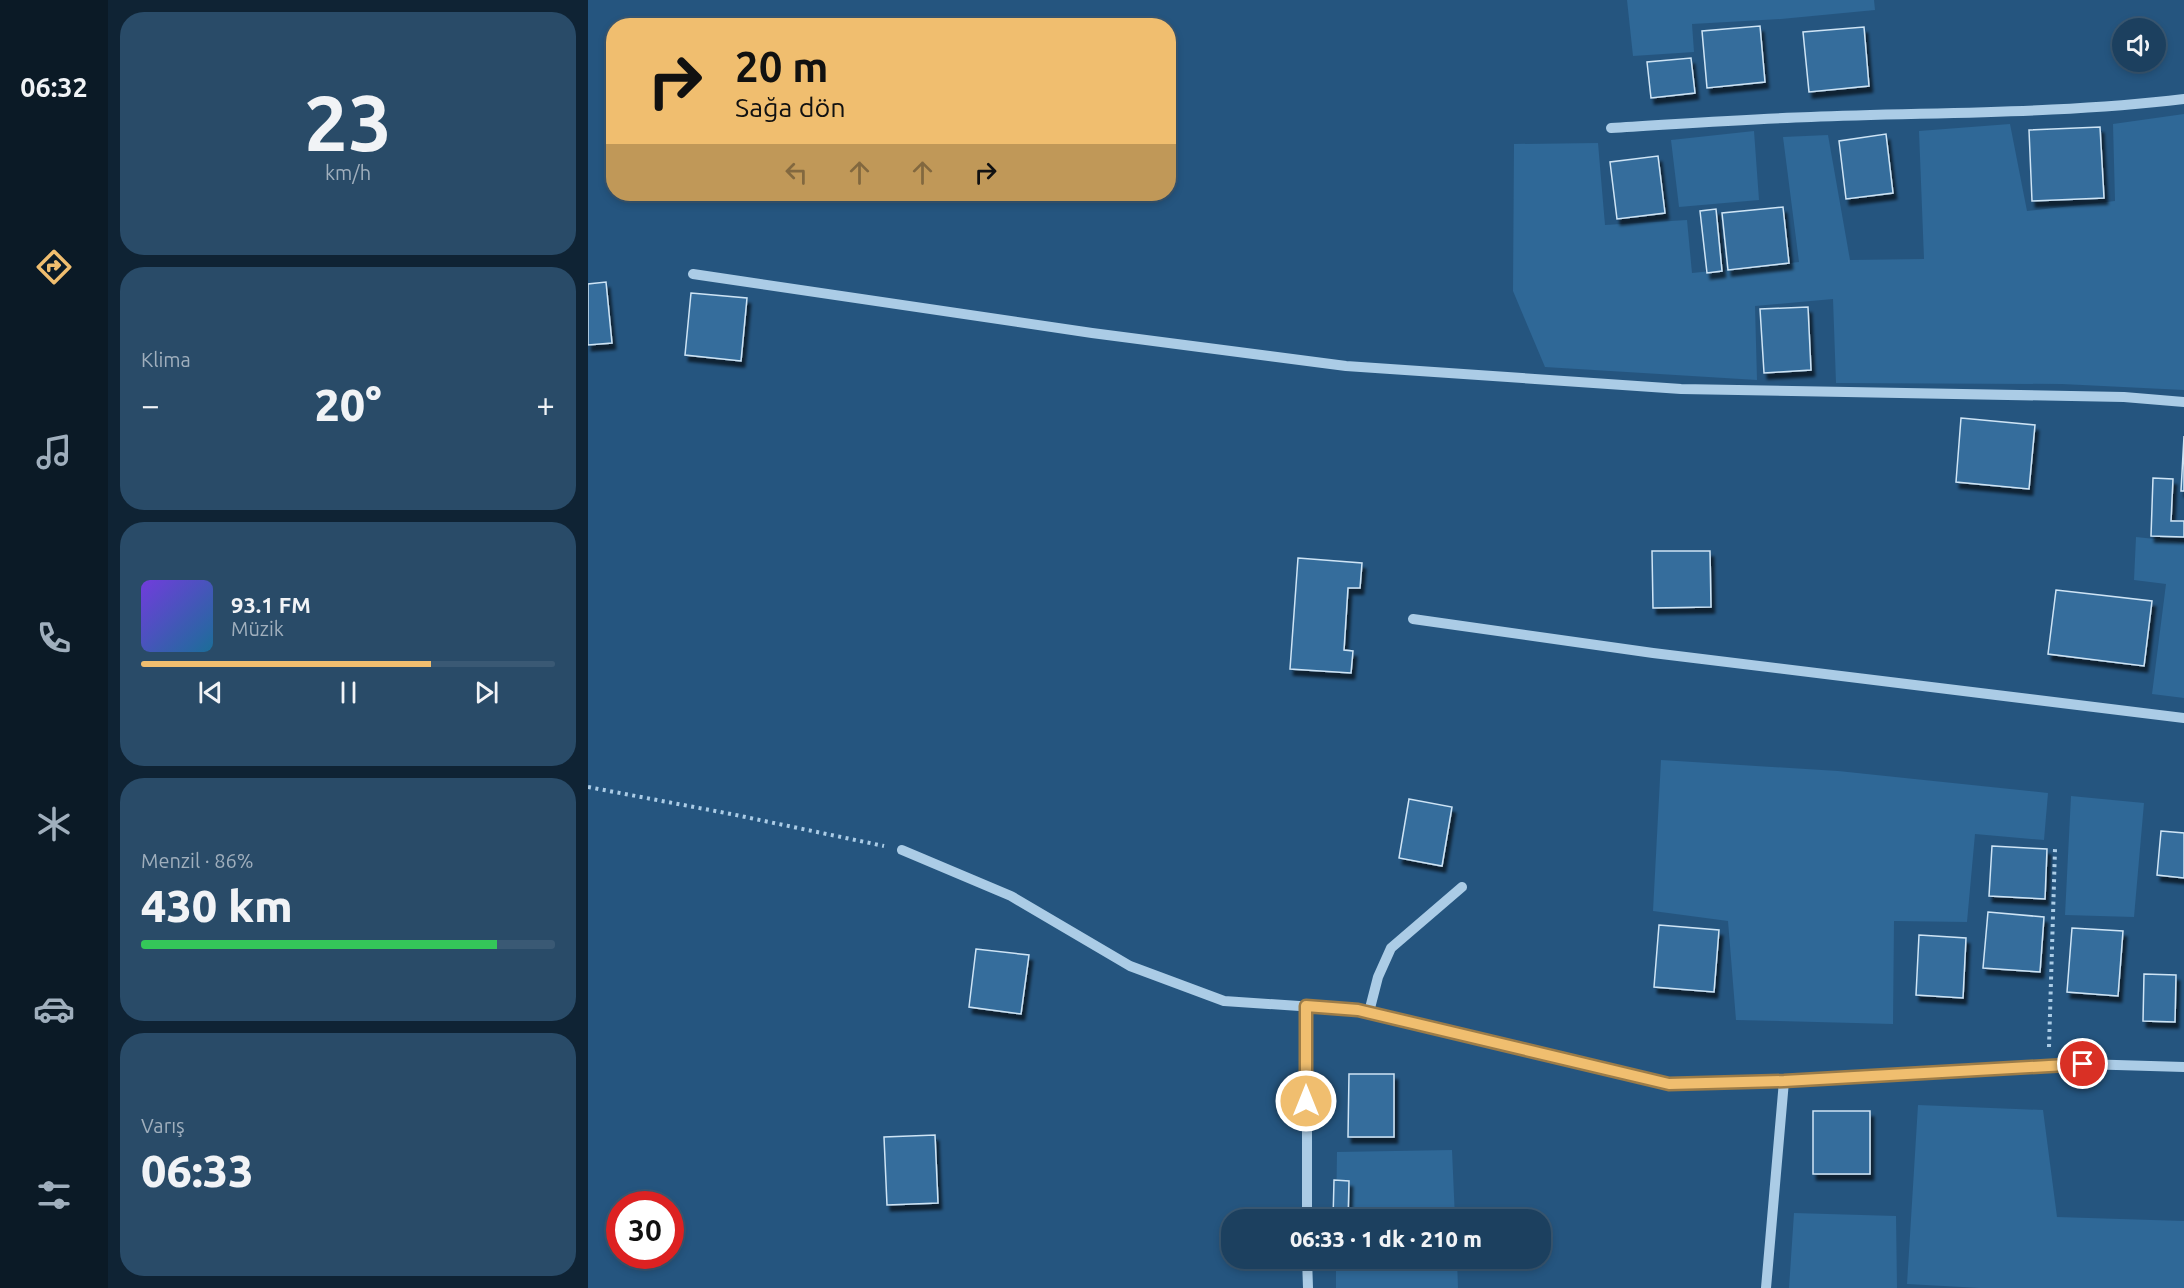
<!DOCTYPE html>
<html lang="tr">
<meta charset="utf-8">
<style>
:root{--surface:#1c405f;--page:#294b68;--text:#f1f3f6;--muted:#a0afbd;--line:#3a5974;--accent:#f0be6f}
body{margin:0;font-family:Ubuntu,sans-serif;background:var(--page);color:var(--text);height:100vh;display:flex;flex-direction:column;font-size:22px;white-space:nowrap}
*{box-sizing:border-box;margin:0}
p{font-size:20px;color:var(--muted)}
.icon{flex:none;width:33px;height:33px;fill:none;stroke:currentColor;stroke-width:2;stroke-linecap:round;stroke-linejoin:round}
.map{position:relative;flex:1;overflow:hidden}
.panel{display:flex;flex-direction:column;gap:12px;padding:12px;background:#0f2334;width:480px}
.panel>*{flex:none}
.top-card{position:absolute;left:18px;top:18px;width:570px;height:183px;border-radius:24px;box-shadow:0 3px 9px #0003,0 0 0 2px var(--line);background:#f0be6f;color:#111;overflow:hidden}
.controls{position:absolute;left:1524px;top:18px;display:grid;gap:12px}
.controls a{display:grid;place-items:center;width:54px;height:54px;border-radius:50%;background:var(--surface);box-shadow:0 3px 9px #0003,0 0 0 2px var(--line);font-size:30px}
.speed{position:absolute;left:18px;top:1191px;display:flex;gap:12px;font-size:30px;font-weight:700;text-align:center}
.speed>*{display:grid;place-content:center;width:78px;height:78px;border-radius:50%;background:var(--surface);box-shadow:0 3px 9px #0003,0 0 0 2px var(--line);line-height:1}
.speed .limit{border:9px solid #d22;background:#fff;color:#111}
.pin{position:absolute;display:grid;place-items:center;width:51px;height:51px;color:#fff;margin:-26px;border:3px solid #fff;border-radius:50%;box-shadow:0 2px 6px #0007}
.me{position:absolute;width:66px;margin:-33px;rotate:0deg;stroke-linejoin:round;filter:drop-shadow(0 0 4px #0008)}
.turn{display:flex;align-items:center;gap:21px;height:126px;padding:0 30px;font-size:27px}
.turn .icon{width:78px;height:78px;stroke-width:2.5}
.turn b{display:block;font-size:42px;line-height:51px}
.lanes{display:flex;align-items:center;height:57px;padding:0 30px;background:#0003;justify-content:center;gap:30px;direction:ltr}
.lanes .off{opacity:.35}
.big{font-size:45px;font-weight:800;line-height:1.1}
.panel .tile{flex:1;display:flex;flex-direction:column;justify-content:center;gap:9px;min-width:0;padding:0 21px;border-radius:24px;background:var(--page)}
.panel .dial{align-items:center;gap:0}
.dial b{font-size:78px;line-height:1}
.song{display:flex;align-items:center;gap:18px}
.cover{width:72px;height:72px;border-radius:9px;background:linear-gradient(135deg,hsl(260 70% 55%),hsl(200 70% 35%))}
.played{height:6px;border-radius:3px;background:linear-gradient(90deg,var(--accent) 70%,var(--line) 70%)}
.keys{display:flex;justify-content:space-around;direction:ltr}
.heat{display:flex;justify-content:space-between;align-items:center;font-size:33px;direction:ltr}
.charge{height:9px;border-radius:4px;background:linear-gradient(90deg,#34c759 86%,var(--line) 0)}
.trip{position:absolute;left:633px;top:1209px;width:330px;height:60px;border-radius:24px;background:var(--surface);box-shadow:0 3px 9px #0003,0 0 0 2px var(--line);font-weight:800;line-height:60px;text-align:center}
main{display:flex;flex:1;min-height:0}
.dock{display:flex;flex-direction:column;width:108px;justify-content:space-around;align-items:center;background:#0b1a26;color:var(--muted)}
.dock .icon{width:42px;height:42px}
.dock .selected{color:var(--accent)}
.dock b{font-size:27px;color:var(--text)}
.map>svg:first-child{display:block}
.green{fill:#2f6897}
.building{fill:#356d9c;stroke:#cee4f5;stroke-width:1.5;filter:url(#shadow)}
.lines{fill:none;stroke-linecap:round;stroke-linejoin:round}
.path{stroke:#abcce6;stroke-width:4;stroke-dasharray:3 4.5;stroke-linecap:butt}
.minor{stroke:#abcce6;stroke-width:10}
.route-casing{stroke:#9c7c48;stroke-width:15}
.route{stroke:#f0be6f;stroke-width:10}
</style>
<main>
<nav class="dock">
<b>06:32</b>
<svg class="icon selected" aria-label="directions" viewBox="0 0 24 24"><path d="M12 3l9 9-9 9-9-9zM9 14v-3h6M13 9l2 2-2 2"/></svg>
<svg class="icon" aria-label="music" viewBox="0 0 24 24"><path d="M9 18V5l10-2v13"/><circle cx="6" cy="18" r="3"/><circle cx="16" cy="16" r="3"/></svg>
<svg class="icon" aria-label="phone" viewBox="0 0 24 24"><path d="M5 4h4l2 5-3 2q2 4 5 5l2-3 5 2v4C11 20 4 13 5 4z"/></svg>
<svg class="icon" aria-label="climate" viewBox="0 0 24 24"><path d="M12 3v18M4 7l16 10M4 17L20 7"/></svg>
<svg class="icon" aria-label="car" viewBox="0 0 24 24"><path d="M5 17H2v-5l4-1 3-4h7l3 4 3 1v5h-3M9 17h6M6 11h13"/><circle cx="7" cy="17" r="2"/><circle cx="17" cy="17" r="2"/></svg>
<svg class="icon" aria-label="filters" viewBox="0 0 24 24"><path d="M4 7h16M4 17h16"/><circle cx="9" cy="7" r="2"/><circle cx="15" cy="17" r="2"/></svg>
</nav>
<section class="panel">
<div class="tile dial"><b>23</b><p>km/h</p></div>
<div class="tile"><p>Klima</p>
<div class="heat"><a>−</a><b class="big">20°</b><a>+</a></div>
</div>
<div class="tile">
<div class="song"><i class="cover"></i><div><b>93.1 FM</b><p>Müzik</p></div></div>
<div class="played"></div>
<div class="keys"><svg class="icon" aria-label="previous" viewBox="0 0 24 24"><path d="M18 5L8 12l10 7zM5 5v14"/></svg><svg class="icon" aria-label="pause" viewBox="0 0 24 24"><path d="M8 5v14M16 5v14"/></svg><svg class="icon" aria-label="next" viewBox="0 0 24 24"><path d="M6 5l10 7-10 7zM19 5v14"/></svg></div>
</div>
<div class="tile"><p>Menzil · 86%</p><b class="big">430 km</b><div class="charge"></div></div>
<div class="tile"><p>Varış</p><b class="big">06:33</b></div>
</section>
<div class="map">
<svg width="1596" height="1288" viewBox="0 0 1596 1288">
<defs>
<filter id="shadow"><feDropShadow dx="3.5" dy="6" stdDeviation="1.5" flood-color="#0009"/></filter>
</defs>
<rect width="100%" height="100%" fill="#25557f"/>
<!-- green -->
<path class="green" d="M 1039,0 L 1286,0 L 1287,10 L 1193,19 L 1104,24 L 1106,52 L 1045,56 Z
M 1596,114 L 1596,390 L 1474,384 L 1248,383 L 1245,299 L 1167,306 L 1169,380 L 957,367 L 925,291 L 926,144 L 1010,143 L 1017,225 L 1099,220 L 1104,273 L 1211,262 L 1195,137 L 1240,135 L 1262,260 L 1336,259 L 1331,131 L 1422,124 L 1439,211 L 1527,201 L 1525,124 Z
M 1166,131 L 1171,200 L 1091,207 L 1083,140 Z
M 1548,537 L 1596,542 L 1596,698 L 1564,694 L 1578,584 L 1546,580 Z
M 1073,760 L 1250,771 L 1460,793 L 1456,840 L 1387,834 L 1379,922 L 1306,921 L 1305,1024 L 1148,1020 L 1140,921 L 1065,911 Z
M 1483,796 L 1556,803 L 1546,917 L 1477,915 Z
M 1330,1105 L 1455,1110 L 1469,1217 L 1596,1221 L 1596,1288 L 1392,1288 L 1319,1284 Z
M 864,1150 L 867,1219 L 748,1220 L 749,1152 Z
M 1206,1213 L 1308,1216 L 1309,1288 L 1201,1288 Z
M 748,1259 L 869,1259 L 870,1288 L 748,1288 Z"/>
<!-- building -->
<path class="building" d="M 1172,26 L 1177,82 L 1119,88 L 1114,31 Z
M 1276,27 L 1281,86 L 1221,92 L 1215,32 Z
M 1103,58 L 1107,93 L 1063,98 L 1059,62 Z
M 1512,127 L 1516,198 L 1444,201 L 1441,130 Z
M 1298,134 L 1305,193 L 1258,199 L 1251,141 Z
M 1070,156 L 1077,213 L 1029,219 L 1022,162 Z
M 1195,207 L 1201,263 L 1140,270 L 1134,213 Z
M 1128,209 L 1134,271 L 1119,273 L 1112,211 Z
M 18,282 L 24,343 L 0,345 L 0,284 Z
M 103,293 L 159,298 L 153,361 L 97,355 Z
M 1220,307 L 1223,370 L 1176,373 L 1172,309 Z
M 1373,418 L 1447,425 L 1441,489 L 1368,482 Z
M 1596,436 L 1596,491 L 1593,491 Z
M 1565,478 L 1585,479 L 1583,521 L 1596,521 L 1596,537 L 1563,536 Z
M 1064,551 L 1122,551 L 1123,607 L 1065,608 Z
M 710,558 L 774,563 L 772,588 L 760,588 L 756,650 L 765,651 L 763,673 L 702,669 Z
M 1468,590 L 1564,601 L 1556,666 L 1460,654 Z
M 821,799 L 864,807 L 854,866 L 811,858 Z
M 1573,831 L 1596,833 L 1596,878 L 1569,875 Z
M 1404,846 L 1459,849 L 1457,899 L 1401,896 Z
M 1400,912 L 1456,917 L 1452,972 L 1395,968 Z
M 1071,925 L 1131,930 L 1126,992 L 1066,987 Z
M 1484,928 L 1535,931 L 1530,996 L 1479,992 Z
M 1331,935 L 1378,938 L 1375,998 L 1328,995 Z
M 388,949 L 441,955 L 433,1014 L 381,1007 Z
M 1556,974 L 1588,975 L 1587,1022 L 1555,1021 Z
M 761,1074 L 806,1074 L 806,1137 L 760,1137 Z
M 1225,1111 L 1282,1111 L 1282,1174 L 1225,1174 Z
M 347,1135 L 350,1203 L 299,1205 L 296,1137 Z
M 746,1180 L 761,1181 L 760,1220 L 745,1220 Z"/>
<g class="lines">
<!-- path -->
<path class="path" d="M 0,787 L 143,814 L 296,846
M 1461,1047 L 1467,849"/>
<!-- minor -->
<path class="minor" d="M 1023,128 C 1090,124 1156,119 1223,117 C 1347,112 1472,114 1596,99
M 105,274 L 504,333 L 758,366 L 1093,389 L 1536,397 L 1596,402
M 825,619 L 1065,653 L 1596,718
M 314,850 L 423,896 L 542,966 L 636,1001 L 770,1010 L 1081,1084 L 1196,1081 L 1495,1064 L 1596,1067
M 719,1006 L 719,1220
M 781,1012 L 790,977 L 803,948 L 874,887
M 719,1258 L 720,1288
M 1178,1288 L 1196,1081"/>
</g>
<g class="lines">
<defs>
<path id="route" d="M 718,1101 L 718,1006 L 770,1010 L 1081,1084 L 1196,1081 L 1495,1064"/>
</defs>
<!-- route casing -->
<use href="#route" class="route-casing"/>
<!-- route -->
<use href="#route" class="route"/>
</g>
</svg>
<div class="controls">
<a><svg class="icon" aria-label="sound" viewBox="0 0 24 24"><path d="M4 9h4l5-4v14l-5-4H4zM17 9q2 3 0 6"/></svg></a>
</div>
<div class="speed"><div class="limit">30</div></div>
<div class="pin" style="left:1495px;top:1064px;background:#d93025"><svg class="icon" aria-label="arrive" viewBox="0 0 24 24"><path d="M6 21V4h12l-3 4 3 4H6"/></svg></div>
<svg class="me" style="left:718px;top:1101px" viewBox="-20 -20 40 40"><circle r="17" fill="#f0be6f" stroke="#fff" stroke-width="3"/><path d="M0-11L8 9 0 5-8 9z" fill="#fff"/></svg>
<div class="trip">06:33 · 1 dk · 210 m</div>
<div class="top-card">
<div class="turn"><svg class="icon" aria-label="right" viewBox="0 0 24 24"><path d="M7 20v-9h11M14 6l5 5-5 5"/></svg><div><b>20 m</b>Sağa dön</div></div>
<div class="lanes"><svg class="icon off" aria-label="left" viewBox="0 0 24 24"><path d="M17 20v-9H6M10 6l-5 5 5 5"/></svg><svg class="icon off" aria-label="ahead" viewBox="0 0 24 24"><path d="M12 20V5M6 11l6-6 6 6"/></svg><svg class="icon off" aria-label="ahead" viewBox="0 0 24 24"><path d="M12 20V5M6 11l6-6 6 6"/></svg><svg class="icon" aria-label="right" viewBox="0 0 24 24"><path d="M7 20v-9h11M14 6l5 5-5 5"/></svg></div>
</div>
</div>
</main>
